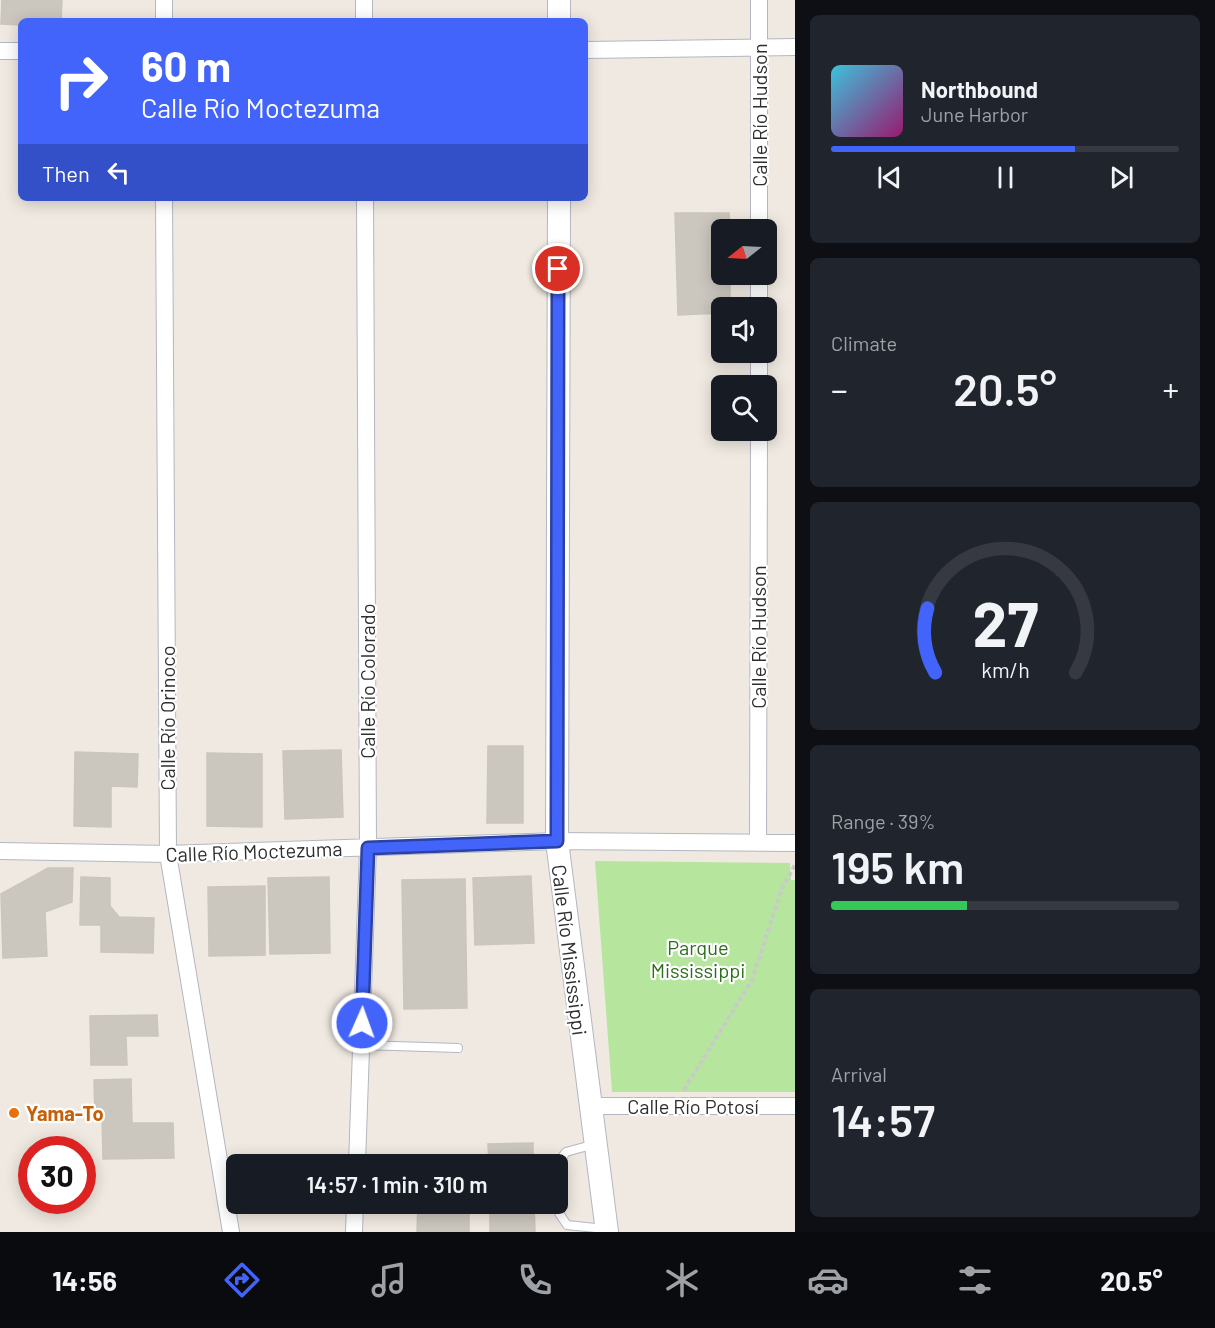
<!DOCTYPE html>
<meta charset="utf-8">
<style>
:root{--surface:#171b24;--page:#20242c;--text:#f1f3f6;--muted:#9ea1a6;--line:#363941;--accent:#4264fb}
body{margin:0;font-family:Barlow,sans-serif;background:var(--page);color:var(--text);height:100vh;display:flex;flex-direction:column;font-size:22px;white-space:nowrap}
*{box-sizing:border-box;margin:0}
p{font-size:20px;color:var(--muted)}
.icon{flex:none;width:33px;height:33px;fill:none;stroke:currentColor;stroke-width:2;stroke-linecap:round;stroke-linejoin:round}
.map{position:relative;flex:1;overflow:hidden}
.sheet{display:flex;flex-direction:column;gap:15px;padding:15px;background:#0d0f14;width:420px}
.sheet>*{flex:none}
.hud{position:absolute;left:18px;top:18px;width:570px;height:183px;border-radius:9px;box-shadow:0 3px 15px #0003;background:#4264fb;color:#fff;overflow:hidden}
.needle{width:39px;rotate:252deg}
.tools{position:absolute;left:711px;top:219px;display:grid;gap:12px}
.tools a{display:grid;place-items:center;width:66px;height:66px;border-radius:9px;background:var(--surface);box-shadow:0 3px 15px #0003;font-size:30px}
.speed{position:absolute;left:18px;top:1136px;display:flex;gap:12px;font-size:30px;font-weight:700;text-align:center}
.speed>*{display:grid;place-content:center;width:78px;height:78px;border-radius:50%;background:var(--surface);box-shadow:0 3px 15px #0003;line-height:1}
.speed .limit{border:9px solid #d22;background:#fff;color:#111}
.pin{position:absolute;display:grid;place-items:center;width:51px;height:51px;color:#fff;margin:-26px;border:3px solid #fff;border-radius:50%;box-shadow:0 2px 6px #0007}
.me{position:absolute;width:66px;margin:-33px;rotate:2deg;stroke-linejoin:round;filter:drop-shadow(0 0 4px #0008)}
.turn{display:flex;align-items:center;gap:21px;height:126px;padding:0 24px;font-size:27px}
.turn .icon{width:78px;height:78px;stroke-width:2.5}
.turn b{display:block;font-size:42px;line-height:51px}
.then{display:flex;align-items:center;height:57px;padding:0 24px;background:#0003;gap:12px;font-size:22px}
.big{font-size:45px;font-weight:600;line-height:1.1}
.sheet .tile{flex:1;display:flex;flex-direction:column;justify-content:center;gap:9px;min-width:0;padding:0 21px;border-radius:9px;background:var(--page)}
.sheet .dial{align-items:center;gap:0}
.dial svg{height:156px;overflow:visible;fill:none;stroke:var(--line);stroke-width:7;stroke-linecap:round;text-anchor:middle}
.dial text{fill:var(--text);stroke:none}
.song{display:flex;align-items:center;gap:18px}
.cover{width:72px;height:72px;border-radius:9px;background:linear-gradient(135deg,hsl(190 70% 55%),hsl(320 70% 35%))}
.played{height:6px;border-radius:3px;background:linear-gradient(90deg,var(--accent) 70%,var(--line) 70%)}
.keys{display:flex;justify-content:space-around;direction:ltr}
.heat{display:flex;justify-content:space-between;align-items:center;font-size:33px;direction:ltr}
.charge{height:9px;border-radius:4px;background:linear-gradient(90deg,#34c759 39%,var(--line) 0)}
.trip{position:absolute;left:226px;top:1154px;width:342px;height:60px;border-radius:9px;background:var(--surface);box-shadow:0 3px 15px #0003;font-weight:600;line-height:60px;text-align:center}
.tabs{display:flex;height:96px;justify-content:space-around;align-items:center;background:#090b0e;color:var(--muted)}
.tabs .icon{width:42px;height:42px}
.tabs .on{color:var(--accent)}
.tabs b{font-size:27px;color:var(--text)}
main{display:flex;flex:1;min-height:0}
.map>svg:first-child{display:block}
.green{fill:#b6e59e}
.building{fill:#cbc7bf;stroke:#cbc5ba;stroke-width:1.5}
.lines{fill:none;stroke-linecap:round;stroke-linejoin:round}
.lane-casing{stroke:#b4b7c1;stroke-width:10}
.street-casing{stroke:#b4b7c1;stroke-width:18}
.secondary-casing{stroke:#b4b7c1;stroke-width:24}
.path{stroke:#c9c9c9;stroke-width:4;stroke-dasharray:4.5 3;stroke-linecap:butt}
.lane{stroke:#fff;stroke-width:8}
.street{stroke:#fff;stroke-width:16}
.secondary{stroke:#fff;stroke-width:22}
.route-casing{stroke:#2b41a3;stroke-width:15}
.route{stroke:#4264fb;stroke-width:10}
.food-dot{fill:#e8710a;stroke:#fff;stroke-width:2}
.labels{text-anchor:middle;dominant-baseline:central;stroke-width:4.5;stroke-linejoin:round;paint-order:stroke}
.street-label{font-size:20px;fill:#2e2e2e;stroke:#fff}
.park-label{font-size:20px;fill:#2c6e1b;stroke:#fff}
.food-label{font-size:20px;font-weight:bold;fill:#c56008;stroke:#fff;text-anchor:start}
</style>
<main>
<div class="map">
<svg width="795" height="1232" viewBox="0 0 795 1232">
<rect width="100%" height="100%" fill="#efe9e1"/>
<!-- green -->
<path class="green" d="M 595,861 L 790,863 L 791,880 L 795,880 L 795,1092 L 612,1092 Z"/>
<!-- building -->
<path class="building" d="M 2,0 L 62,0 L 61,21 L 21,21 L 21,25 L 1,24 Z
M 675,213 L 729,213 L 730,230 L 722,230 L 722,274 L 730,274 L 730,308 L 722,308 L 722,313 L 678,315 Z
M 488,746 L 523,746 L 523,823 L 487,823 Z
M 341,750 L 343,817 L 285,819 L 283,751 Z
M 75,752 L 138,754 L 137,787 L 111,786 L 111,827 L 74,826 Z
M 207,753 L 262,754 L 262,827 L 207,826 Z
M 48,868 L 73,868 L 72,902 L 45,912 L 47,956 L 3,958 L 1,894 Z
M 531,876 L 534,943 L 475,945 L 473,878 Z
M 81,877 L 110,878 L 110,906 L 119,917 L 154,918 L 153,953 L 101,952 L 101,925 L 80,925 Z
M 329,877 L 330,953 L 270,954 L 268,878 Z
M 465,879 L 467,1008 L 404,1009 L 402,880 Z
M 265,886 L 265,955 L 209,956 L 208,887 Z
M 157,1015 L 158,1036 L 126,1036 L 127,1065 L 91,1065 L 90,1016 Z
M 131,1079 L 132,1123 L 173,1123 L 174,1158 L 103,1159 L 102,1116 L 95,1116 L 94,1080 Z
M 533,1143 L 533,1164 L 489,1164 L 488,1144 Z
M 418,1203 L 469,1203 L 469,1232 L 417,1232 Z
M 490,1203 L 534,1203 L 535,1232 L 490,1232 Z"/>
<g class="lines">
<defs>
<path id="lane" d="M 362,1045 L 458,1048
M 557,1164 L 566,1152 L 595,1144
M 557,1203 L 559,1213 L 567,1225 L 605,1229"/>
<path id="street" d="M 364,0 L 364,21
M 164,21 L 164,0
M 585,50 L 795,47
M 0,51 L 21,51
M 164,198 L 168,854 L 231,1232
M 759,230 L 759,0
M 759,308 L 759,274
M 759,386 L 759,352
M 758,843 L 759,430
M 0,851 L 168,854 L 557,841 L 795,843
M 590,1106 L 795,1106
M 357,1164 L 368,848 L 365,198
M 354,1232 L 355,1203"/>
<path id="secondary" d="M 559,0 L 559,21
M 559,198 L 557,841 L 607,1232"/>
</defs>
<!-- lane casing -->
<use href="#lane" class="lane-casing"/>
<!-- street casing -->
<use href="#street" class="street-casing"/>
<!-- secondary casing -->
<use href="#secondary" class="secondary-casing"/>
<!-- path -->
<path class="path" d="M 684,1090 L 752,980 L 782,888 L 795,865"/>
<!-- lane -->
<use href="#lane" class="lane"/>
<!-- street -->
<use href="#street" class="street"/>
<!-- secondary -->
<use href="#secondary" class="secondary"/>
</g>
<g class="lines">
<defs>
<path id="route" d="M 362,1023 L 368,848 L 557,841 L 558,269"/>
</defs>
<!-- route casing -->
<use href="#route" class="route-casing"/>
<!-- route -->
<use href="#route" class="route"/>
</g>
<!-- markers -->
<circle class="food-dot" cx="14" cy="1113" r="6"/>
<g class="labels">
<!-- street labels -->
<g class="street-label">
<text transform="translate(759 115) rotate(-90)">Calle Río Hudson</text>
<text transform="translate(758 637) rotate(-90)">Calle Río Hudson</text>
<text transform="translate(367 681) rotate(-90)">Calle Río Colorado</text>
<text transform="translate(167 718) rotate(-90)">Calle Río Orinoco</text>
<text transform="translate(254 851) rotate(-2)">Calle Río Moctezuma</text>
<text transform="translate(570 950) rotate(83)">Calle Río Mississippi</text>
<text x="693" y="1106">Calle Río Potosí</text>
</g>
<!-- park labels -->
<g class="park-label">
<text x="698" y="947">Parque<tspan x="698" dy="23">Mississippi</tspan></text>
</g>
<!-- food labels -->
<g class="food-label">
<text x="26" y="1113">Yama-To</text>
</g>
</g>
</svg>
<div class="tools">
<a><svg class="needle" viewBox="-14 -14 28 28"><path d="M0-13l5 13h-10z" fill="#e53935"/><path d="M0 13l5-13h-10z" fill="#9ea1a6"/></svg></a>
<a><svg class="icon" aria-label="sound" viewBox="0 0 24 24"><path d="M4 9h4l5-4v14l-5-4H4zM17 9q2 3 0 6"/></svg></a>
<a><svg class="icon" aria-label="search" viewBox="0 0 24 24"><circle cx="10" cy="10" r="6"/><path d="M15 15l6 6"/></svg></a>
</div>
<div class="speed"><div class="limit">30</div></div>
<div class="pin" style="left:558px;top:269px;background:#d93025"><svg class="icon" aria-label="arrive" viewBox="0 0 24 24"><path d="M6 21V4h12l-3 4 3 4H6"/></svg></div>
<svg class="me" style="left:362px;top:1023px" viewBox="-20 -20 40 40"><circle r="17" fill="#4264fb" stroke="#fff" stroke-width="3"/><path d="M0-11L8 9 0 5-8 9z" fill="#fff"/></svg>
<div class="trip">14:57 · 1 min · 310 m</div>
<div class="hud">
<div class="turn"><svg class="icon" aria-label="right" viewBox="0 0 24 24"><path d="M7 20v-9h11M14 6l5 5-5 5"/></svg><div><b>60 m</b>Calle Río Moctezuma</div></div>
<div class="then">Then<svg class="icon" aria-label="left" viewBox="0 0 24 24"><path d="M17 20v-9H6M10 6l-5 5 5 5"/></svg></div>
</div>
</div>
<section class="sheet">
<div class="tile">
<div class="song"><i class="cover"></i><div><b>Northbound</b><p>June Harbor</p></div></div>
<div class="played"></div>
<div class="keys"><svg class="icon" aria-label="previous" viewBox="0 0 24 24"><path d="M18 5L8 12l10 7zM5 5v14"/></svg><svg class="icon" aria-label="pause" viewBox="0 0 24 24"><path d="M8 5v14M16 5v14"/></svg><svg class="icon" aria-label="next" viewBox="0 0 24 24"><path d="M6 5l10 7-10 7zM19 5v14"/></svg></div>
</div>
<div class="tile"><p>Climate</p>
<div class="heat"><a>−</a><b class="big">20.5°</b><a>+</a></div>
</div>
<div class="tile dial"><svg viewBox="0 0 100 80">
<path d="M14 69A42 42 0 1 1 86 69"/>
<path d="M14 69A42 42 0 0 1 10 36" stroke="#4264fb"/>
<text x="50" y="56" font-size="32" font-weight="700">27</text>
<text x="50" y="72" font-size="11">km/h</text>
</svg></div>
<div class="tile"><p>Range · 39%</p><b class="big">195 km</b><div class="charge"></div></div>
<div class="tile"><p>Arrival</p><b class="big">14:57</b></div>
</section>
</main>
<nav class="tabs">
<b>14:56</b>
<svg class="icon on" aria-label="directions" viewBox="0 0 24 24"><path d="M12 3l9 9-9 9-9-9zM9 14v-3h6M13 9l2 2-2 2"/></svg>
<svg class="icon" aria-label="music" viewBox="0 0 24 24"><path d="M9 18V5l10-2v13"/><circle cx="6" cy="18" r="3"/><circle cx="16" cy="16" r="3"/></svg>
<svg class="icon" aria-label="phone" viewBox="0 0 24 24"><path d="M5 4h4l2 5-3 2q2 4 5 5l2-3 5 2v4C11 20 4 13 5 4z"/></svg>
<svg class="icon" aria-label="climate" viewBox="0 0 24 24"><path d="M12 3v18M4 7l16 10M4 17L20 7"/></svg>
<svg class="icon" aria-label="car" viewBox="0 0 24 24"><path d="M5 17H2v-5l4-1 3-4h7l3 4 3 1v5h-3M9 17h6M6 11h13"/><circle cx="7" cy="17" r="2"/><circle cx="17" cy="17" r="2"/></svg>
<svg class="icon" aria-label="filters" viewBox="0 0 24 24"><path d="M4 7h16M4 17h16"/><circle cx="9" cy="7" r="2"/><circle cx="15" cy="17" r="2"/></svg>
<b>20.5°</b>
</nav>
